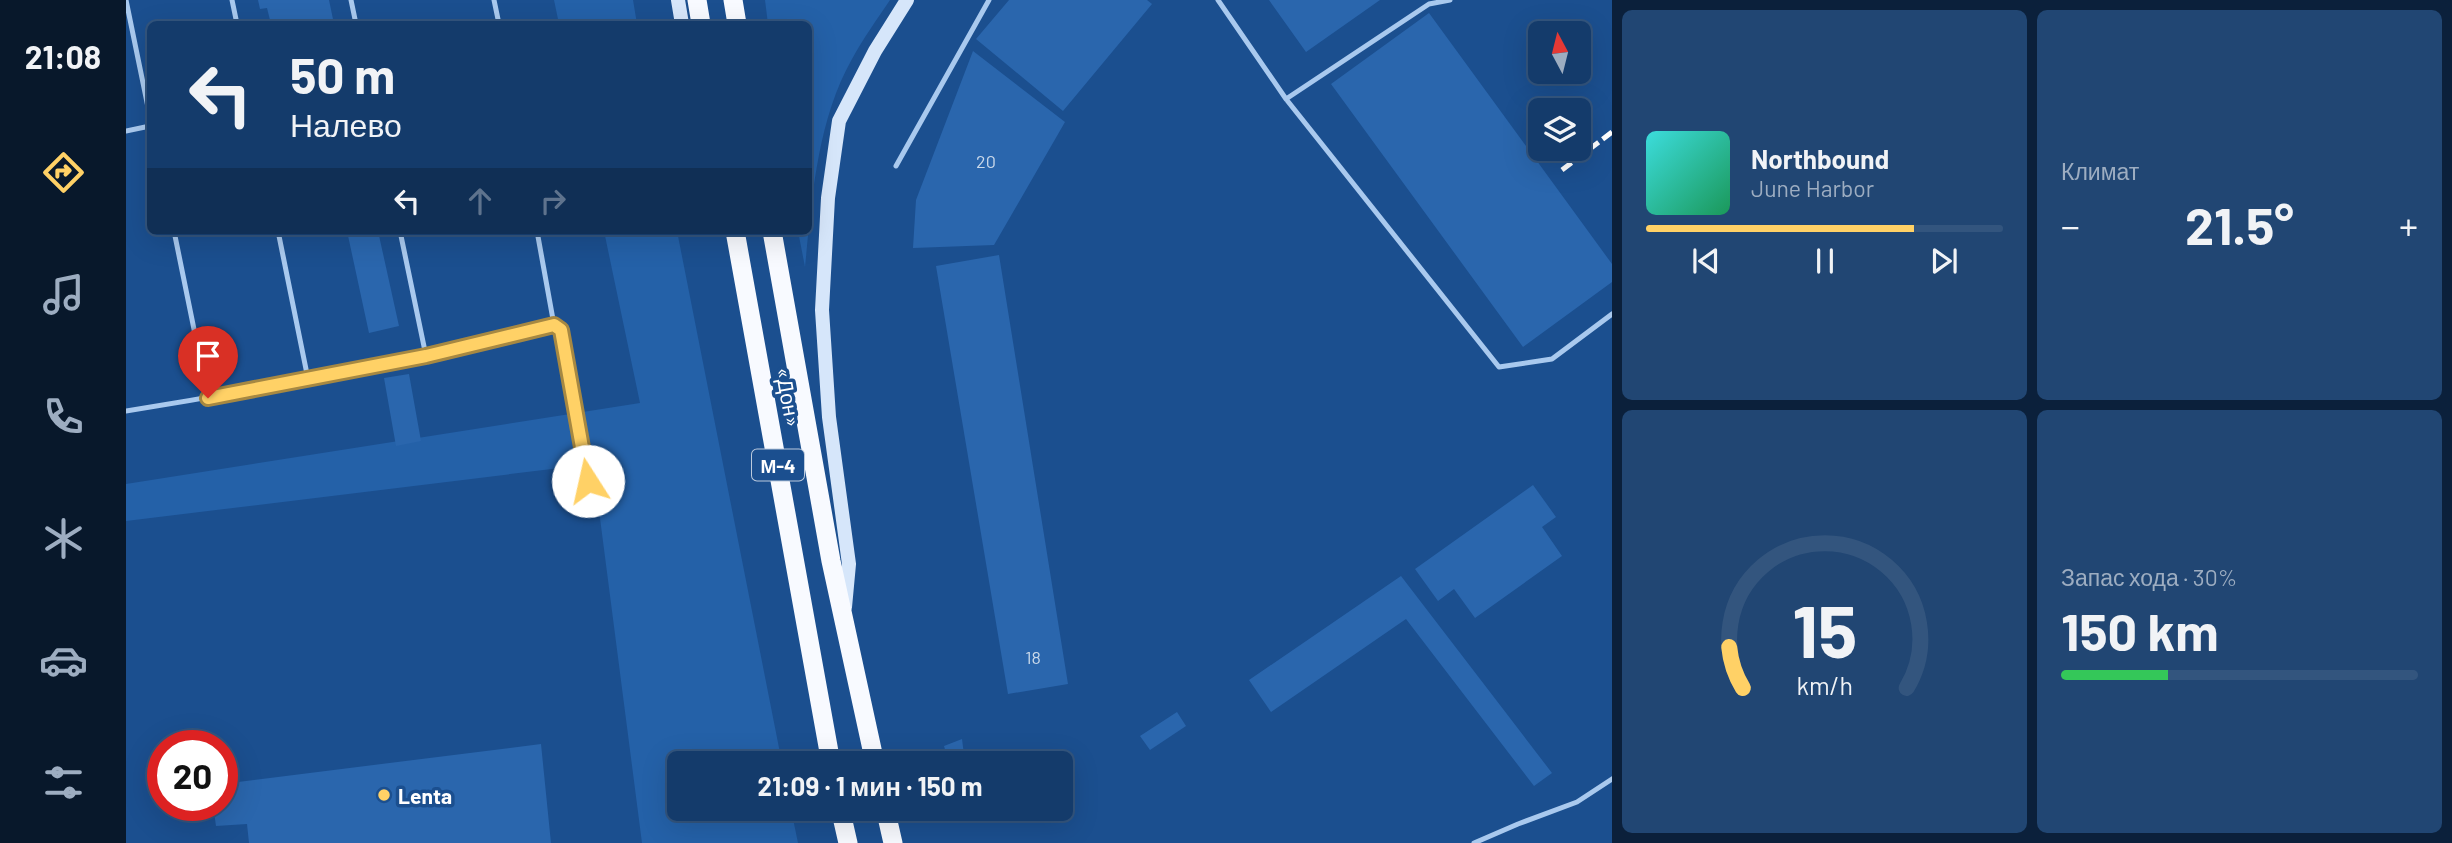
<!DOCTYPE html>
<html lang="ru">
<meta charset="utf-8">
<style>
:root{--surface:#143b6b;--page:#214673;--text:#f1f3f6;--muted:#9dadc1;--line:#33557e;--accent:#ffd166}
body{margin:0;font-family:Barlow,sans-serif;background:var(--page);color:var(--text);height:100vh;display:flex;flex-direction:column;font-size:26px;white-space:nowrap}
*{box-sizing:border-box;margin:0}
p{font-size:23px;color:var(--muted)}
.icon{flex:none;width:38px;height:38px;fill:none;stroke:currentColor;stroke-width:2;stroke-linecap:round;stroke-linejoin:round}
.map{position:relative;flex:1;overflow:hidden}
.side{display:flex;flex-direction:column;gap:10px;padding:10px;background:#0b203b;width:840px}
.side>*{flex:none}
.hud{position:absolute;left:21px;top:21px;width:665px;height:214px;border-radius:10px;box-shadow:0 7px 28px #0002,0 0 0 2px var(--line);background:#143b6b;color:var(--text);overflow:hidden}
.needle{width:46px;rotate:353deg}
.buttons{position:absolute;left:1402px;top:21px;display:grid;gap:14px}
.buttons a{display:grid;place-items:center;width:63px;height:63px;border-radius:10px;background:var(--surface);box-shadow:0 7px 28px #0002,0 0 0 2px var(--line);font-size:35px}
.speed{position:absolute;left:21px;top:730px;display:flex;gap:14px;font-size:35px;font-weight:700;text-align:center}
.speed>*{display:grid;place-content:center;width:91px;height:91px;border-radius:50%;background:var(--surface);box-shadow:0 7px 28px #0002,0 0 0 2px var(--line);line-height:1}
.speed .limit{border:10px solid #d22;background:#fff;color:#111}
.pin{position:absolute;display:grid;place-items:center;width:60px;height:60px;color:#fff;margin:-72px -30px;border-radius:50% 50% 50% 0;rotate:-45deg;box-shadow:0 0 7px #0007}
.pin .icon{rotate:45deg}
.me{position:absolute;width:77px;margin:-38px;rotate:350deg;stroke-linejoin:round;filter:drop-shadow(0 0 5px #0008)}
.turn{display:flex;align-items:center;gap:24px;height:147px;padding:0 28px;font-size:32px}
.turn .icon{width:91px;height:91px;stroke-width:2.5}
.turn b{display:block;font-size:49px;line-height:60px}
.lanes{display:flex;align-items:center;height:66px;padding:0 28px;background:#0003;justify-content:center;gap:35px;direction:ltr}
.lanes .off{opacity:.35}
.big{font-size:52px;font-weight:700;line-height:1.1}
.side .tile{flex:1;display:flex;flex-direction:column;justify-content:center;gap:10px;min-width:0;padding:0 24px;border-radius:10px;background:var(--page)}
.side .dial{align-items:center;gap:0}
.dial svg{height:182px;overflow:visible;fill:none;stroke:var(--line);stroke-width:7;stroke-linecap:round;text-anchor:middle}
.dial text{fill:var(--text);stroke:none}
.song{display:flex;align-items:center;gap:21px}
.cover{width:84px;height:84px;border-radius:10px;background:linear-gradient(135deg,hsl(180 70% 55%),hsl(150 70% 35%))}
.played{height:7px;border-radius:4px;background:linear-gradient(90deg,var(--accent) 75%,var(--line) 75%)}
.keys{display:flex;justify-content:space-around;direction:ltr}
.heat{display:flex;justify-content:space-between;align-items:center;font-size:38px;direction:ltr}
.charge{height:10px;border-radius:5px;background:linear-gradient(90deg,#34c759 30%,var(--line) 0)}
.side .tiles{flex:1;display:grid;gap:10px;grid-template-columns:repeat(2,1fr)}
.trip{position:absolute;left:541px;top:751px;width:406px;height:70px;border-radius:10px;background:var(--surface);box-shadow:0 7px 28px #0002,0 0 0 2px var(--line);font-weight:700;line-height:70px;text-align:center}
main{display:flex;flex:1;min-height:0}
.dock{display:flex;flex-direction:column;width:126px;justify-content:space-around;align-items:center;background:#08182b;color:var(--muted)}
.dock .icon{width:49px;height:49px}
.dock .selected{color:var(--accent)}
.dock b{font-size:32px;color:var(--text)}
.map>svg:first-child{display:block}
.green{fill:#2461a8}
.building{fill:#2a66ad}
.lines{fill:none;stroke-linecap:round;stroke-linejoin:round}
.service{stroke:#a9c9ee;stroke-width:5}
.secondary{stroke:#d6e6fa;stroke-width:14}
.trunk{stroke:#f8faff;stroke-width:19}
.rail{stroke:#fff;stroke-width:5;stroke-dasharray:12 5;stroke-linecap:butt}
.route-casing{stroke:#a68842;stroke-width:18}
.route{stroke:#ffd166;stroke-width:12}
.poi-dot{fill:#ffd166;stroke:#1b4f8f;stroke-width:2.5}
.labels{text-anchor:middle;dominant-baseline:central;stroke-width:7;stroke-linejoin:round;paint-order:stroke}
.number-label{font-size:18px;fill:#cad9ea}
.shield{fill:#1b4f8f;stroke:#bbcadd;stroke-width:2}
.shield-label{font-size:19px;font-weight:bold;fill:#fff}
.street-label{font-size:21px;fill:#fff;stroke:#1b4f8f}
.poi-label{font-size:21px;font-weight:bold;fill:#fff;stroke:#1b4f8f;text-anchor:start}
</style>
<main>
<nav class="dock">
<b>21:08</b>
<svg class="icon selected" aria-label="directions" viewBox="0 0 24 24"><path d="M12 3l9 9-9 9-9-9zM9 14v-3h6M13 9l2 2-2 2"/></svg>
<svg class="icon" aria-label="music" viewBox="0 0 24 24"><path d="M9 18V5l10-2v13"/><circle cx="6" cy="18" r="3"/><circle cx="16" cy="16" r="3"/></svg>
<svg class="icon" aria-label="phone" viewBox="0 0 24 24"><path d="M5 4h4l2 5-3 2q2 4 5 5l2-3 5 2v4C11 20 4 13 5 4z"/></svg>
<svg class="icon" aria-label="climate" viewBox="0 0 24 24"><path d="M12 3v18M4 7l16 10M4 17L20 7"/></svg>
<svg class="icon" aria-label="car" viewBox="0 0 24 24"><path d="M5 17H2v-5l4-1 3-4h7l3 4 3 1v5h-3M9 17h6M6 11h13"/><circle cx="7" cy="17" r="2"/><circle cx="17" cy="17" r="2"/></svg>
<svg class="icon" aria-label="filters" viewBox="0 0 24 24"><path d="M4 7h16M4 17h16"/><circle cx="9" cy="7" r="2"/><circle cx="15" cy="17" r="2"/></svg>
</nav>
<div class="map">
<svg width="1486" height="843" viewBox="0 0 1486 843">
<rect width="100%" height="100%" fill="#1b4f8f"/>
<!-- green -->
<path class="green" d="M 428,0 L 507,0 L 511,24 L 433,24 Z
M 639,0 L 764,0 C 751,19 737,39 726,59 C 691,121 686,198 679,267 L 672,231 L 682,231 L 682,24 L 642,24 Z
M 478,231 L 551,231 L 656,763 L 553,763 L 553,808 L 665,809 L 672,843 L 516,843 L 467,464 L 0,521 L 0,484 L 514,403 Z"/>
<!-- building -->
<path class="building" d="M 132,0 L 203,0 L 208,24 L 145,24 L 141,8 L 134,9 Z
M 883,0 L 1021,0 L 1026,4 L 937,111 L 850,39 Z
M 1143,0 L 1254,0 L 1180,52 Z
M 1303,13 L 1486,264 L 1486,282 L 1397,347 L 1205,84 Z
M 847,51 L 939,122 L 868,245 L 787,248 L 790,200 Z
M 221,231 L 252,231 L 273,326 L 243,333 Z
M 873,255 L 942,684 L 882,694 L 810,266 Z
M 283,374 L 295,441 L 270,446 L 258,378 Z
M 1407,485 L 1430,517 L 1416,527 L 1436,556 L 1349,618 L 1328,589 L 1312,601 L 1289,569 Z
M 1275,576 L 1426,773 L 1408,786 L 1280,619 L 1145,712 L 1123,680 Z
M 1051,712 L 1060,726 L 1024,750 L 1014,736 Z
M 836,739 L 839,763 L 823,763 L 818,746 Z
M 415,744 L 425,843 L 123,843 L 121,824 L 90,826 L 87,805 L 96,805 L 96,784 Z"/>
<g class="lines">
<!-- service -->
<path class="service" d="M 0,0 L 24,117
M 106,0 L 111,24
M 225,0 L 230,24
M 368,0 L 373,24
M 1092,0 L 1160,99 L 1373,367 L 1426,359 L 1486,314
M 1160,99 L 1303,4 L 1324,0
M 0,131 L 24,126
M 770,166 L 863,0
M 48,231 L 82,398
M 152,231 L 182,379
M 274,231 L 300,356
M 411,231 L 428,325 L 435,330 L 462,481
M 0,411 C 144,388 286,360 428,325
M 1348,843 L 1392,824 L 1451,802 L 1486,779"/>
<!-- secondary -->
<path class="secondary" d="M 552,0 L 556,24
M 719,607 L 723,564 L 703,417 L 696,310 L 702,198 L 713,121 L 749,51 L 781,0"/>
<!-- trunk -->
<path class="trunk" d="M 571,0 L 575,24
M 607,0 L 611,24
M 609,231 L 705,763
M 646,231 L 705,561 L 749,763
M 714,808 L 722,843
M 759,808 L 767,843"/>
<!-- rail -->
<path class="rail" d="M 1436,170 L 1486,132"/>
</g>
<g class="lines">
<defs>
<path id="route" d="M 82,398 L 300,356 L 428,325 L 435,330 L 462,481"/>
</defs>
<!-- route casing -->
<use href="#route" class="route-casing"/>
<!-- route -->
<use href="#route" class="route"/>
</g>
<!-- markers -->
<circle class="poi-dot" cx="258" cy="795" r="7"/>
<g class="labels">
<!-- number labels -->
<g class="number-label">
<text x="860" y="161">20</text>
<text x="907" y="657">18</text>
</g>
<!-- shield labels -->
<rect class="shield" x="626" y="449.5" width="52" height="31" rx="5"/>
<g class="shield-label">
<text x="652" y="465">М-4</text>
</g>
<!-- street labels -->
<g class="street-label">
<text transform="translate(663 397) rotate(80)">«Дон»</text>
</g>
<!-- poi labels -->
<g class="poi-label">
<text x="272" y="795">Lenta</text>
</g>
</g>
</svg>
<div class="buttons">
<a><svg class="needle" viewBox="-14 -14 28 28"><path d="M0-13l5 13h-10z" fill="#e53935"/><path d="M0 13l5-13h-10z" fill="#9dadc1"/></svg></a>
<a><svg class="icon" aria-label="layers" viewBox="0 0 24 24"><path d="M12 4l9 5-9 5-9-5zM3 14l9 5 9-5"/></svg></a>
</div>
<div class="speed"><div class="limit">20</div></div>
<div class="pin" style="left:82px;top:398px;background:#d93025"><svg class="icon" aria-label="arrive" viewBox="0 0 24 24"><path d="M6 21V4h12l-3 4 3 4H6"/></svg></div>
<svg class="me" style="left:462px;top:481px" viewBox="-20 -20 40 40"><circle r="19" fill="#fff"/><path d="M0-13L10 11 0 6-10 11z" fill="#ffd166"/></svg>
<div class="trip">21:09 · 1 мин · 150 m</div>
<div class="hud">
<div class="turn"><svg class="icon" aria-label="left" viewBox="0 0 24 24"><path d="M17 20v-9H6M10 6l-5 5 5 5"/></svg><div><b>50 m</b>Налево</div></div>
<div class="lanes"><svg class="icon" aria-label="left" viewBox="0 0 24 24"><path d="M17 20v-9H6M10 6l-5 5 5 5"/></svg><svg class="icon off" aria-label="ahead" viewBox="0 0 24 24"><path d="M12 20V5M6 11l6-6 6 6"/></svg><svg class="icon off" aria-label="right" viewBox="0 0 24 24"><path d="M7 20v-9h11M14 6l5 5-5 5"/></svg></div>
</div>
</div>
<section class="side">
<div class="tiles">
<div class="tile">
<div class="song"><i class="cover"></i><div><b>Northbound</b><p>June Harbor</p></div></div>
<div class="played"></div>
<div class="keys"><svg class="icon" aria-label="previous" viewBox="0 0 24 24"><path d="M18 5L8 12l10 7zM5 5v14"/></svg><svg class="icon" aria-label="pause" viewBox="0 0 24 24"><path d="M8 5v14M16 5v14"/></svg><svg class="icon" aria-label="next" viewBox="0 0 24 24"><path d="M6 5l10 7-10 7zM19 5v14"/></svg></div>
</div>
<div class="tile"><p>Климат</p>
<div class="heat"><a>−</a><b class="big">21.5°</b><a>+</a></div>
</div>
<div class="tile dial"><svg viewBox="0 0 100 80">
<path d="M14 69A42 42 0 1 1 86 69"/>
<path d="M14 69A42 42 0 0 1 8 51" stroke="#ffd166"/>
<text x="50" y="56" font-size="32" font-weight="700">15</text>
<text x="50" y="72" font-size="11">km/h</text>
</svg></div>
<div class="tile"><p>Запас хода · 30%</p><b class="big">150 km</b><div class="charge"></div></div>
</div>
</section>
</main>
